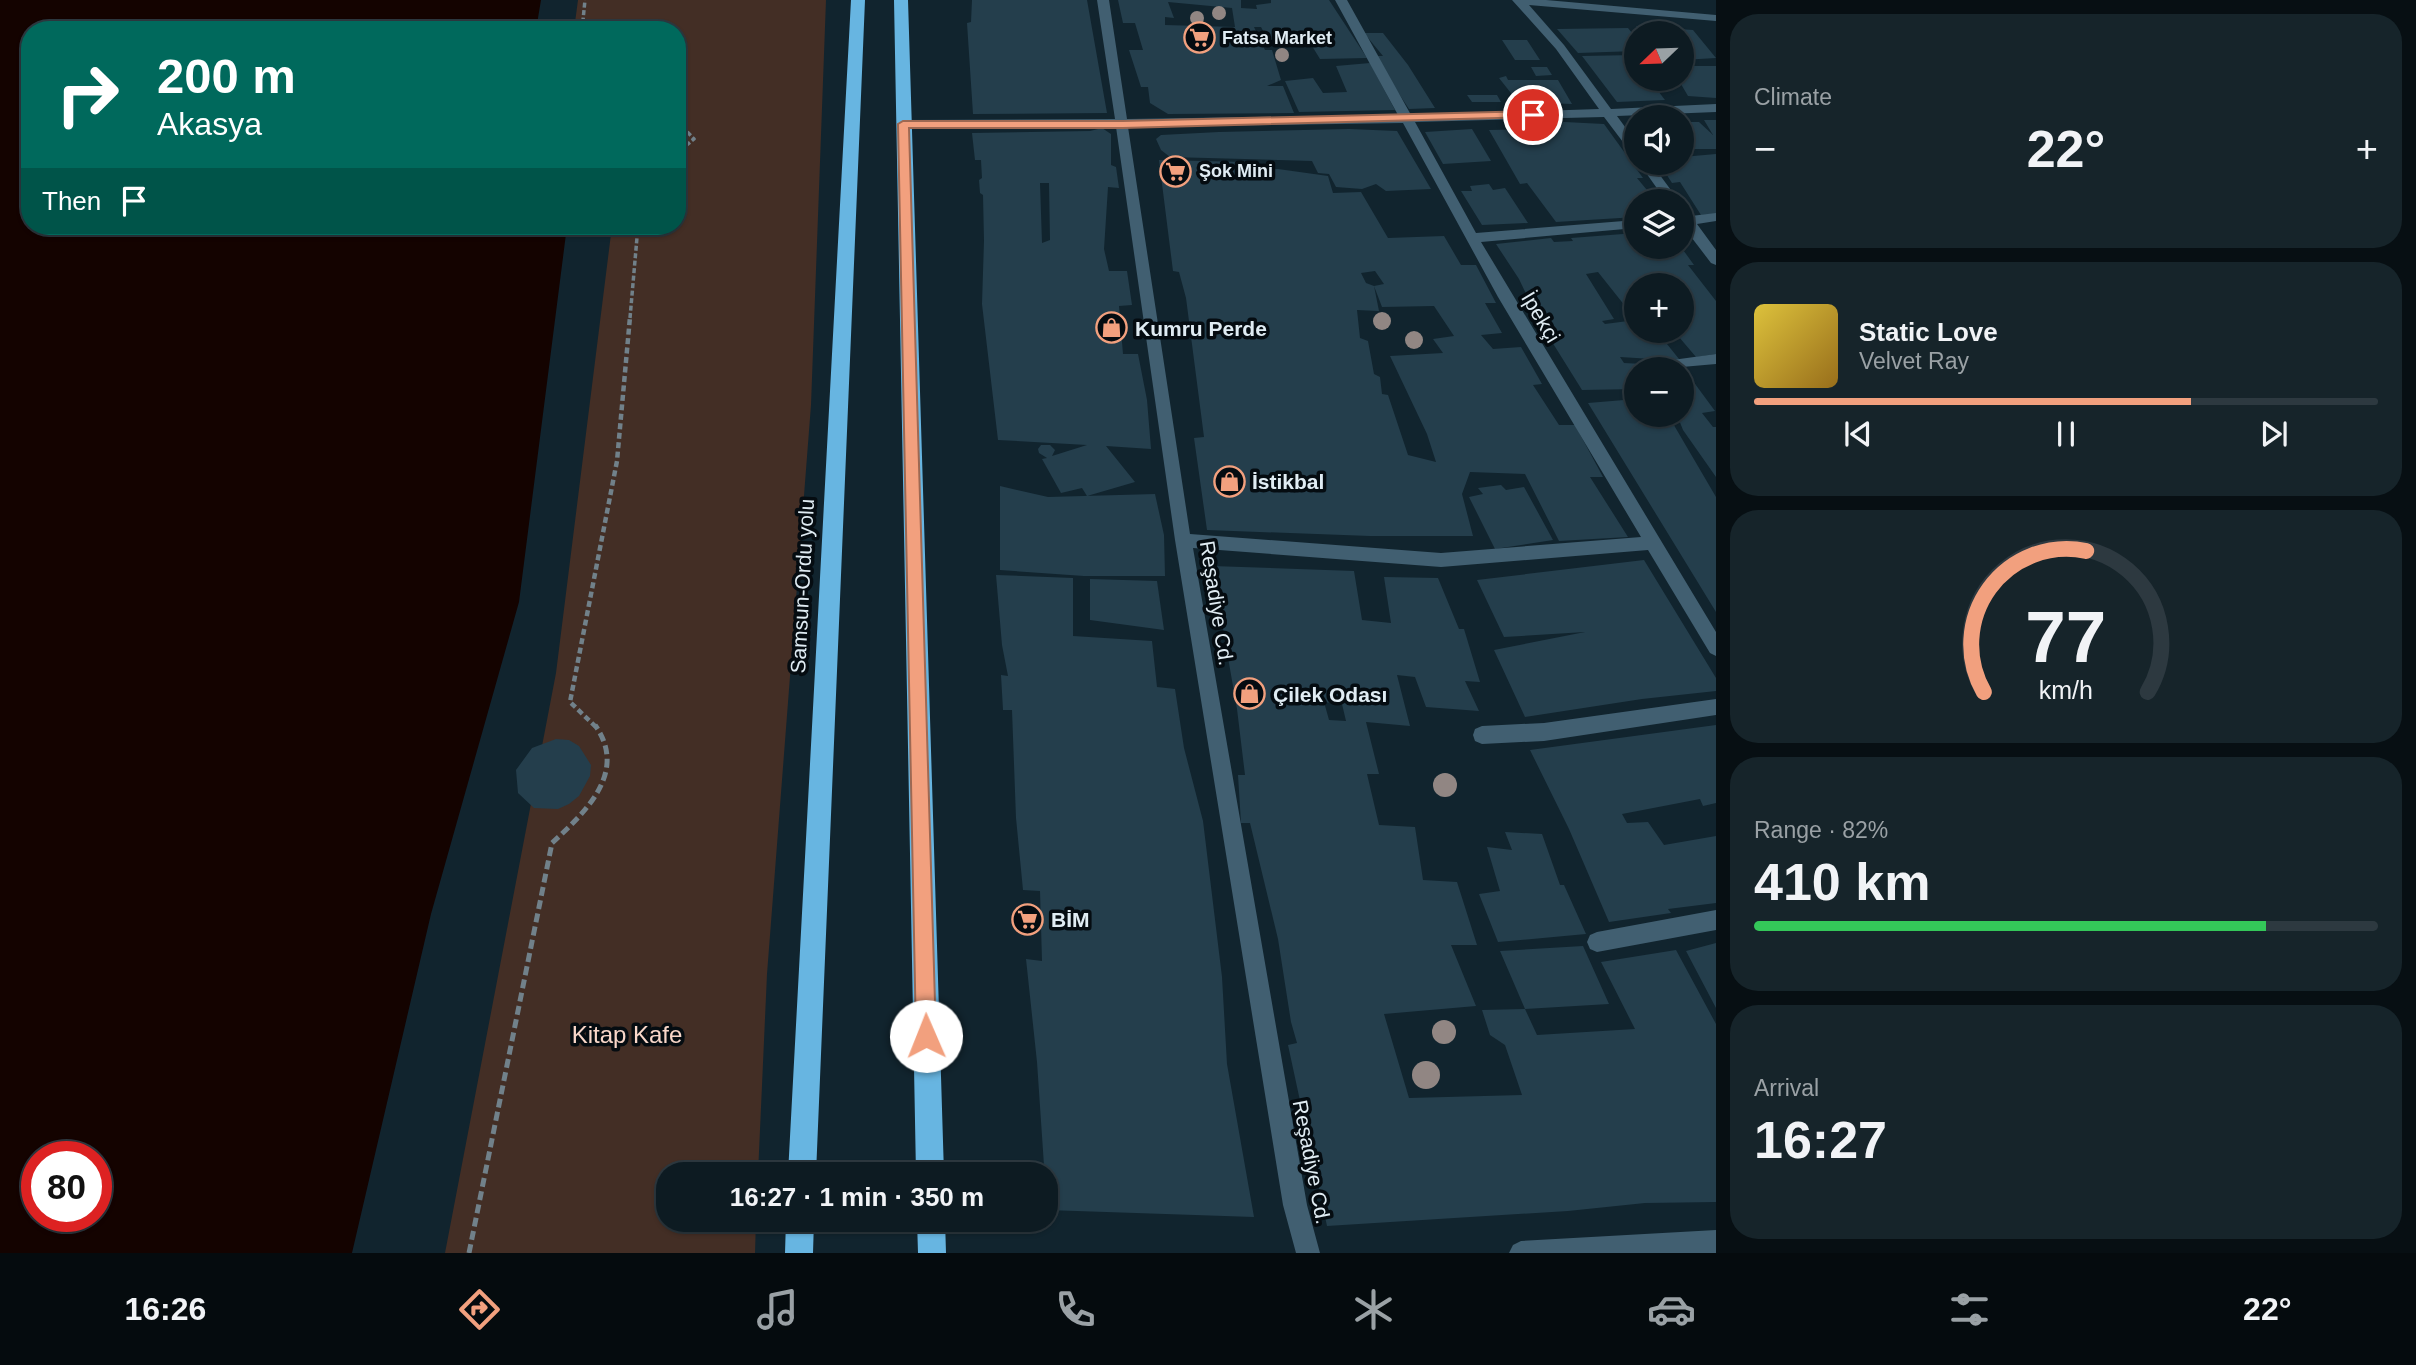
<!DOCTYPE html>
<meta charset="utf-8">
<style>
:root{--surface:#0d1b22;--page:#16242a;--text:#f1f3f6;--muted:#9aa1a5;--line:#2d3940;--accent:#f2a07e}
body{margin:0;font-family:Arial,sans-serif;background:var(--page);color:var(--text);height:100vh;display:flex;flex-direction:column;font-size:26px;white-space:nowrap}
*{box-sizing:border-box;margin:0}
p{font-size:23px;color:var(--muted)}
.icon{flex:none;width:38px;height:38px;fill:none;stroke:currentColor;stroke-width:2;stroke-linecap:round;stroke-linejoin:round}
.map{position:relative;flex:1;overflow:hidden}
.sheet{display:flex;flex-direction:column;gap:14px;padding:14px;background:#070f13;width:700px}
.sheet>*{flex:none}
.top-card{position:absolute;left:21px;top:21px;width:665px;height:214px;border-radius:28px;box-shadow:0 2px 5px #0004,0 0 0 2px var(--line);background:#00695c;color:#fff;overflow:hidden}
.needle{width:46px;rotate:247deg}
.fabs{position:absolute;left:1624px;top:21px;display:grid;gap:14px}
.fabs a{display:grid;place-items:center;width:70px;height:70px;border-radius:50%;background:var(--surface);box-shadow:0 2px 5px #0004,0 0 0 2px var(--line);font-size:35px}
.speed{position:absolute;left:21px;top:1141px;display:flex;gap:14px;font-size:35px;font-weight:700;text-align:center}
.speed>*{display:grid;place-content:center;width:91px;height:91px;border-radius:50%;background:var(--surface);box-shadow:0 2px 5px #0004,0 0 0 2px var(--line);line-height:1}
.speed .limit{border:10px solid #d22;background:#fff;color:#111}
.pin{position:absolute;display:grid;place-items:center;width:60px;height:60px;color:#fff;margin:-30px;border:4px solid #fff;border-radius:50%;box-shadow:0 2px 7px #0007}
.me{position:absolute;width:77px;margin:-38px;rotate:359deg;stroke-linejoin:round;filter:drop-shadow(0 0 5px #0008)}
.turn{display:flex;align-items:center;gap:24px;height:147px;padding:0 21px;font-size:32px}
.turn .icon{width:91px;height:91px;stroke-width:2.5}
.turn b{display:block;font-size:49px;line-height:60px}
.then{display:flex;align-items:center;height:66px;padding:0 21px;background:#0003;gap:14px;font-size:26px}
.big{font-size:52px;font-weight:700;line-height:1.1}
.sheet .tile{flex:1;display:flex;flex-direction:column;justify-content:center;gap:10px;min-width:0;padding:0 24px;border-radius:28px;background:var(--page)}
.sheet .dial{align-items:center;gap:0}
.dial svg{height:182px;overflow:visible;fill:none;stroke:var(--line);stroke-width:7;stroke-linecap:round;text-anchor:middle}
.dial text{fill:var(--text);stroke:none}
.song{display:flex;align-items:center;gap:21px}
.cover{width:84px;height:84px;border-radius:10px;background:linear-gradient(135deg,hsl(50 70% 55%),hsl(40 70% 35%))}
.played{height:7px;border-radius:4px;background:linear-gradient(90deg,var(--accent) 70%,var(--line) 70%)}
.keys{display:flex;justify-content:space-around;direction:ltr}
.heat{display:flex;justify-content:space-between;align-items:center;font-size:38px;direction:ltr}
.charge{height:10px;border-radius:5px;background:linear-gradient(90deg,#34c759 82%,var(--line) 0)}
.trip{position:absolute;left:656px;top:1162px;width:402px;height:70px;border-radius:28px;background:var(--surface);box-shadow:0 2px 5px #0004,0 0 0 2px var(--line);font-weight:700;line-height:70px;text-align:center}
.tab-bar{display:flex;height:112px;justify-content:space-around;align-items:center;background:#050b0e;color:var(--muted)}
.tab-bar .icon{width:49px;height:49px}
.tab-bar .current{color:var(--accent)}
.tab-bar b{font-size:32px;color:var(--text)}
main{display:flex;flex:1;min-height:0}
.map>svg:first-child{display:block}
.green{fill:#432e25}
.water{fill:#140300;fill-rule:evenodd}
.building{fill:#243e4c;fill-rule:evenodd}
.lines{fill:none;stroke-linecap:round;stroke-linejoin:round}
.path-far2{stroke:#71818a;stroke-width:3.5;stroke-dasharray:5 2.5;stroke-linecap:butt}
.path-far1{stroke:#71818a;stroke-width:4.5;stroke-dasharray:6 3.5;stroke-linecap:butt}
.path{stroke:#71818a;stroke-width:5;stroke-dasharray:9 4.5;stroke-linecap:butt}
.street{fill:#415f71;fill-rule:evenodd}
.highway{fill:#67b5e1;fill-rule:evenodd}
.tree{fill:#918683}
.route{fill:#f2a07e;stroke:#9d6852;stroke-width:2}
.labels{text-anchor:middle;dominant-baseline:central;stroke-width:7;stroke-linejoin:round;paint-order:stroke}
.far-poi-label{font-size:18px;font-weight:bold;fill:#e0ecf3;stroke:#050c11;text-anchor:start}
.street-label{font-size:21px;fill:#e0ecf3;stroke:#050c11}
.poi-label{font-size:21px;font-weight:bold;fill:#e0ecf3;stroke:#050c11;text-anchor:start}
.near-park-label{font-size:24px;fill:#f9d7c9;stroke:#050c11}
</style>
<main>
<div class="map">
<svg width="1716" height="1253" viewBox="0 0 1716 1253">
<rect width="100%" height="100%" fill="#11242e"/>
<!-- green -->
<path class="green" d="M 578,0 L 826,0 L 811,405 L 767,974 L 758,1174 L 668,1174 L 668,1220 L 756,1220 L 755,1253 L 445,1253 L 556,673 L 612,226 L 677,226 L 677,30 L 574,30 Z"/>
<!-- water -->
<path class="water" d="M 0,0 L 541,0 L 536,30 L 30,30 L 30,226 L 567,226 L 519,602 L 431,914 L 352,1253 L 0,1253 ZM 37,1157 L 96,1157 L 96,1216 L 37,1216 Z"/>
<!-- building -->
<path class="building" d="M 972,0 L 1087,0 L 1107,113 L 973,114 L 967,23 L 971,22 Z
M 1118,0 L 1241,0 L 1241,8 L 1257,9 L 1256,5 L 1271,3 L 1271,0 L 1329,0 L 1367,58 L 1320,59 L 1312,46 L 1271,46 L 1261,27 L 1254,27 L 1265,50 L 1272,50 L 1281,80 L 1267,86 L 1283,86 L 1294,113 L 1168,114 L 1150,103 L 1148,87 L 1141,87 L 1129,50 L 1143,50 L 1135,23 L 1123,23 ZM 1168,2 L 1232,8 L 1235,27 L 1165,25 L 1165,17 L 1174,18 Z
M 1636,26 L 1693,30 L 1716,58 L 1682,60 L 1682,33 L 1642,33 Z
M 1628,28 L 1636,38 L 1636,51 L 1578,53 L 1557,29 Z
M 1364,33 L 1383,33 L 1408,65 L 1435,108 L 1409,109 L 1380,65 L 1377,56 L 1383,56 Z
M 1502,40 L 1527,40 L 1540,60 L 1515,60 Z
M 1636,55 L 1636,79 L 1649,79 L 1665,100 L 1617,102 L 1582,56 Z
M 1370,63 L 1395,110 L 1299,112 L 1285,81 L 1313,78 L 1323,93 L 1347,92 L 1336,66 Z
M 1682,66 L 1716,66 L 1716,98 L 1688,96 L 1678,79 L 1682,79 Z
M 1531,67 L 1547,67 L 1552,75 L 1536,76 Z
M 1506,76 L 1508,80 L 1558,80 L 1572,104 L 1518,102 L 1499,78 Z
M 1467,95 L 1497,95 L 1501,102 L 1472,102 Z
M 1704,120 L 1716,120 L 1716,149 L 1682,149 L 1682,122 L 1699,122 L 1713,135 Z
M 1545,121 L 1604,124 L 1643,178 L 1637,178 L 1656,201 L 1636,201 L 1636,217 L 1556,222 L 1527,183 L 1520,184 L 1489,130 L 1547,129 Z
M 1102,128 L 1111,134 L 1111,165 L 1116,167 L 1119,188 L 1108,187 L 1104,249 L 1109,271 L 1127,271 L 1132,305 L 1119,306 L 1123,354 L 1138,354 L 1147,400 L 1151,449 L 1106,446 L 1135,482 L 1087,496 L 1082,488 L 1061,493 L 1042,459 L 1047,458 L 1039,453 L 1038,449 L 1041,445 L 1050,445 L 1055,450 L 1052,456 L 1087,445 L 998,440 L 982,304 L 984,241 L 983,195 L 980,193 L 979,180 L 982,178 L 981,160 L 975,160 L 972,133 L 1090,131 ZM 1040,183 L 1049,183 L 1050,240 L 1042,243 Z
M 1349,129 L 1397,131 L 1431,189 L 1386,191 L 1376,184 L 1362,189 L 1336,187 L 1329,174 L 1318,173 L 1312,161 L 1170,157 L 1161,150 L 1156,139 L 1161,135 L 1219,132 Z
M 1472,129 L 1491,161 L 1443,164 L 1425,132 Z
M 1716,154 L 1716,214 L 1701,215 L 1680,182 L 1672,183 L 1659,163 L 1682,163 L 1682,157 Z
M 1159,160 L 1246,162 L 1254,170 L 1278,169 L 1328,176 L 1333,193 L 1361,192 L 1388,238 L 1444,236 L 1461,265 L 1476,265 L 1496,303 L 1485,303 L 1502,333 L 1481,335 L 1493,349 L 1521,347 L 1542,384 L 1533,385 L 1559,425 L 1575,425 L 1603,477 L 1590,477 L 1628,537 L 1559,541 L 1525,474 L 1470,472 L 1462,494 L 1473,536 L 1370,536 L 1207,530 L 1194,438 L 1204,437 L 1186,298 L 1179,272 L 1173,271 ZM 1375,271 L 1384,284 L 1374,286 L 1382,307 L 1434,306 L 1454,336 L 1433,339 L 1443,353 L 1390,356 L 1427,434 L 1436,462 L 1408,455 L 1388,395 L 1382,394 L 1380,377 L 1374,374 L 1368,341 L 1360,338 L 1357,310 L 1379,311 L 1374,286 L 1366,283 L 1361,273 Z
M 1489,184 L 1493,190 L 1505,188 L 1528,223 L 1482,225 L 1461,191 L 1472,191 L 1470,186 Z
M 1636,233 L 1636,247 L 1681,247 L 1694,265 L 1688,265 L 1716,301 L 1716,354 L 1696,357 L 1679,337 L 1663,339 L 1679,359 L 1656,362 L 1652,359 L 1620,357 L 1624,363 L 1643,364 L 1645,369 L 1636,369 L 1636,389 L 1582,390 L 1539,321 L 1519,279 L 1496,244 L 1551,238 L 1554,242 L 1573,241 L 1571,238 ZM 1598,272 L 1633,316 L 1636,316 L 1636,285 L 1682,285 L 1682,331 L 1636,331 L 1636,320 L 1605,324 L 1602,321 L 1614,319 L 1586,274 Z
M 1682,373 L 1687,373 L 1715,411 L 1702,413 L 1713,427 L 1716,427 L 1716,477 L 1683,430 L 1677,415 L 1682,415 Z
M 1636,399 L 1636,415 L 1668,415 L 1716,497 L 1716,612 L 1588,403 Z
M 1501,485 L 1506,490 L 1524,487 L 1553,540 L 1495,549 L 1469,497 L 1483,494 L 1478,488 Z
M 1000,486 L 1048,497 L 1155,494 L 1164,535 L 1165,576 L 1084,576 L 1000,570 Z
M 1644,560 L 1716,678 L 1716,691 L 1642,699 L 1525,717 L 1494,650 L 1585,632 L 1504,637 L 1477,580 Z
M 1212,566 L 1354,571 L 1362,620 L 1391,623 L 1384,577 L 1438,578 L 1459,629 L 1464,629 L 1480,682 L 1465,681 L 1479,711 L 1426,707 L 1415,677 L 1397,675 L 1410,726 L 1366,722 L 1379,774 L 1367,774 L 1379,825 L 1415,827 L 1423,880 L 1457,882 L 1477,945 L 1451,945 L 1476,1006 L 1384,1014 L 1409,1098 L 1522,1095 L 1505,1045 L 1490,1035 L 1482,1010 L 1525,1009 L 1537,1035 L 1635,1029 L 1601,962 L 1676,950 L 1716,1024 L 1716,1202 L 1645,1203 L 1568,1211 L 1327,1226 L 1288,1045 L 1297,1043 L 1291,1022 L 1278,939 L 1250,823 L 1241,823 L 1238,775 L 1245,775 L 1237,709 ZM 1324,702 L 1342,704 L 1346,721 L 1329,720 Z
M 996,575 L 1073,578 L 1073,636 L 1152,641 L 1157,687 L 1175,689 L 1184,748 L 1203,821 L 1222,977 L 1227,1064 L 1254,1217 L 1047,1210 L 1037,1062 L 1026,959 L 1042,961 L 1040,891 L 1023,890 L 1016,818 L 1012,710 L 1003,710 L 1001,675 L 1008,676 L 1002,645 Z
M 1090,579 L 1157,581 L 1164,630 L 1090,620 Z
M 1716,725 L 1716,803 L 1703,806 L 1700,799 L 1622,814 L 1627,823 L 1648,822 L 1664,845 L 1716,836 L 1716,903 L 1668,909 L 1671,913 L 1609,922 L 1569,829 L 1530,750 Z
M 556,739 L 569,740 L 579,746 L 591,765 L 590,776 L 579,796 L 569,804 L 558,809 L 534,808 L 518,793 L 516,770 L 532,748 Z
M 1505,832 L 1542,834 L 1560,885 L 1564,885 L 1586,934 L 1498,942 L 1479,894 L 1500,891 L 1487,847 L 1512,850 Z
M 1716,943 L 1716,1008 L 1686,951 Z
M 1583,946 L 1609,1004 L 1525,1009 L 1500,951 Z"/>
<g class="lines">
<!-- path-far2 -->
<path class="path-far2" d="M 582,30 L 585,0
M 677,121 L 694,139 L 677,153
M 630,318 L 638,226"/>
<!-- path-far1 -->
<path class="path-far1" d="M 596,727 L 570,702 L 617,461 L 630,317"/>
<!-- path -->
<path class="path" d="M 469,1253 L 552,843 C 584,813 629,773 595,725"/>
<!-- street -->
<path class="street" d="M 1097,0 L 1109,0 L 1127,119 L 1398,115 L 1335,0 L 1347,0 L 1411,115 L 1599,109 L 1556,49 L 1512,0 L 1546,0 L 1716,15 L 1716,21 L 1529,5 L 1564,45 L 1611,109 L 1716,104 L 1716,112 L 1617,116 L 1636,142 L 1636,155 L 1632,154 L 1604,117 L 1415,122 L 1476,233 L 1636,220 L 1636,228 L 1481,242 L 1716,632 L 1716,656 L 1710,653 L 1648,550 L 1441,567 L 1193,548 L 1307,1205 L 1320,1253 L 1296,1253 L 1283,1205 L 1175,540 L 1116,127 L 903,128 L 897,124 L 903,120 L 1115,119 ZM 1403,123 L 1498,297 L 1641,537 L 1441,553 L 1190,534 L 1128,127 Z
M 1639,163 L 1651,163 L 1679,201 L 1666,201 Z
M 1682,209 L 1691,216 L 1716,213 L 1716,221 L 1697,224 L 1716,250 L 1716,265 L 1711,263 L 1682,225 Z
M 1716,354 L 1716,364 L 1659,369 L 1658,366 L 1665,361 Z
M 1716,699 L 1716,715 L 1544,741 L 1482,744 L 1475,741 L 1473,735 L 1475,729 L 1482,726 L 1544,723 Z
M 1716,910 L 1716,930 L 1597,952 L 1590,949 L 1587,942 L 1590,935 L 1597,932 Z
M 1716,1230 L 1716,1253 L 1509,1253 L 1513,1245 L 1521,1241 Z"/>
<!-- highway -->
<path class="highway" d="M 851,0 L 865,0 L 816,1174 L 788,1174 Z
M 894,0 L 908,0 L 944,1174 L 916,1174 Z
M 786,1220 L 814,1220 L 813,1253 L 785,1253 Z
M 917,1220 L 945,1220 L 946,1253 L 918,1253 Z"/>
</g>
<!-- trees -->
<g class="tree">
<circle cx="1219" cy="13" r="7"/>
<circle cx="1197" cy="18" r="7"/>
<circle cx="1282" cy="55" r="7"/>
<circle cx="1382" cy="321" r="9"/>
<circle cx="1414" cy="340" r="9"/>
<circle cx="1445" cy="785" r="12"/>
<circle cx="1444" cy="1032" r="12"/>
<circle cx="1426" cy="1075" r="14"/>
</g>
<!-- route -->
<path class="route" d="M 1533,111 L 1537,112 L 1537,117 L 1123,128 L 909,128 L 936,1036 L 933,1043 L 926,1046 L 919,1043 L 916,1036 L 898,124 L 903,121 L 1123,121 Z"/>
<!-- icons -->
<defs>
<symbol id="supermarket-ring" viewBox="-11 -11 22 22"><circle r="9.5" fill="#050c11" stroke="#f2a07e" stroke-width="1.5"/><path d="M-6-5.5h2.5l.6 2H6L4.5 2H-2.5L-4.4-4H-6ZM-1.5 3.2a1.3 1.3 0 1 0 .1 0ZM3 3.2a1.3 1.3 0 1 0 .1 0Z" fill="#f2a07e"/></symbol>
<symbol id="shop-ring" viewBox="-11 -11 22 22"><circle r="9.5" fill="#050c11" stroke="#f2a07e" stroke-width="1.5"/><path d="M-5-2.5h2.3a2.7 3.5 0 0 1 5.4 0H5L5.5 6h-11ZM-1.5-2.5h3a1.5 2.3 0 0 0-3 0Z" fill="#f2a07e"/></symbol>
</defs>
<g fill-rule="evenodd">
<use href="#supermarket-ring" x="1182" y="20" width="35" height="35"/>
<use href="#supermarket-ring" x="1158" y="154" width="35" height="35"/>
<use href="#shop-ring" x="1094" y="310" width="35" height="35"/>
<use href="#shop-ring" x="1212" y="464" width="35" height="35"/>
<use href="#shop-ring" x="1232" y="676" width="35" height="35"/>
<use href="#supermarket-ring" x="1010" y="902" width="35" height="35"/>
</g>
<g class="labels">
<!-- far-poi labels -->
<g class="far-poi-label">
<text x="1222" y="38">Fatsa Market</text>
<text x="1199" y="171">Şok Mini</text>
</g>
<!-- street labels -->
<g class="street-label">
<text transform="translate(1541 317) rotate(59)">İpekçi</text>
<text transform="translate(802 586) rotate(-87)">Samsun-Ordu yolu</text>
<text transform="translate(1217 603) rotate(81)">Reşadiye Cd.</text>
<text transform="translate(1312 1162) rotate(79)">Reşadiye Cd.</text>
</g>
<!-- poi labels -->
<g class="poi-label">
<text x="1135" y="328">Kumru Perde</text>
<text x="1252" y="481">İstikbal</text>
<text x="1273" y="694">Çilek Odası</text>
<text x="1051" y="919">BİM</text>
</g>
<!-- near-park labels -->
<g class="near-park-label">
<text x="627" y="1034">Kitap Kafe</text>
</g>
</g>
</svg>
<div class="fabs">
<a><svg class="needle" viewBox="-14 -14 28 28"><path d="M0-13l5 13h-10z" fill="#e53935"/><path d="M0 13l5-13h-10z" fill="#9aa1a5"/></svg></a>
<a><svg class="icon" aria-label="sound" viewBox="0 0 24 24"><path d="M4 9h4l5-4v14l-5-4H4zM17 9q2 3 0 6"/></svg></a>
<a><svg class="icon" aria-label="layers" viewBox="0 0 24 24"><path d="M12 4l9 5-9 5-9-5zM3 14l9 5 9-5"/></svg></a>
<a>+</a>
<a>−</a>
</div>
<div class="speed"><div class="limit">80</div></div>
<div class="pin" style="left:1533px;top:115px;background:#d93025"><svg class="icon" aria-label="arrive" viewBox="0 0 24 24"><path d="M6 21V4h12l-3 4 3 4H6"/></svg></div>
<svg class="me" style="left:926px;top:1036px" viewBox="-20 -20 40 40"><circle r="19" fill="#fff"/><path d="M0-13L10 11 0 6-10 11z" fill="#f2a07e"/></svg>
<div class="trip">16:27 · 1 min · 350 m</div>
<div class="top-card">
<div class="turn"><svg class="icon" aria-label="right" viewBox="0 0 24 24"><path d="M7 20v-9h11M14 6l5 5-5 5"/></svg><div><b>200 m</b>Akasya</div></div>
<div class="then">Then<svg class="icon" aria-label="arrive" viewBox="0 0 24 24"><path d="M6 21V4h12l-3 4 3 4H6"/></svg></div>
</div>
</div>
<section class="sheet">
<div class="tile"><p>Climate</p>
<div class="heat"><a>−</a><b class="big">22°</b><a>+</a></div>
</div>
<div class="tile">
<div class="song"><i class="cover"></i><div><b>Static Love</b><p>Velvet Ray</p></div></div>
<div class="played"></div>
<div class="keys"><svg class="icon" aria-label="previous" viewBox="0 0 24 24"><path d="M18 5L8 12l10 7zM5 5v14"/></svg><svg class="icon" aria-label="pause" viewBox="0 0 24 24"><path d="M8 5v14M16 5v14"/></svg><svg class="icon" aria-label="next" viewBox="0 0 24 24"><path d="M6 5l10 7-10 7zM19 5v14"/></svg></div>
</div>
<div class="tile dial"><svg viewBox="0 0 100 80">
<path d="M14 69A42 42 0 1 1 86 69"/>
<path d="M14 69A42 42 0 0 1 59 7" stroke="#f2a07e"/>
<text x="50" y="56" font-size="32" font-weight="700">77</text>
<text x="50" y="72" font-size="11">km/h</text>
</svg></div>
<div class="tile"><p>Range · 82%</p><b class="big">410 km</b><div class="charge"></div></div>
<div class="tile"><p>Arrival</p><b class="big">16:27</b></div>
</section>
</main>
<nav class="tab-bar">
<b>16:26</b>
<svg class="icon current" aria-label="directions" viewBox="0 0 24 24"><path d="M12 3l9 9-9 9-9-9zM9 14v-3h6M13 9l2 2-2 2"/></svg>
<svg class="icon" aria-label="music" viewBox="0 0 24 24"><path d="M9 18V5l10-2v13"/><circle cx="6" cy="18" r="3"/><circle cx="16" cy="16" r="3"/></svg>
<svg class="icon" aria-label="phone" viewBox="0 0 24 24"><path d="M5 4h4l2 5-3 2q2 4 5 5l2-3 5 2v4C11 20 4 13 5 4z"/></svg>
<svg class="icon" aria-label="climate" viewBox="0 0 24 24"><path d="M12 3v18M4 7l16 10M4 17L20 7"/></svg>
<svg class="icon" aria-label="car" viewBox="0 0 24 24"><path d="M5 17H2v-5l4-1 3-4h7l3 4 3 1v5h-3M9 17h6M6 11h13"/><circle cx="7" cy="17" r="2"/><circle cx="17" cy="17" r="2"/></svg>
<svg class="icon" aria-label="filters" viewBox="0 0 24 24"><path d="M4 7h16M4 17h16"/><circle cx="9" cy="7" r="2"/><circle cx="15" cy="17" r="2"/></svg>
<b>22°</b>
</nav>
